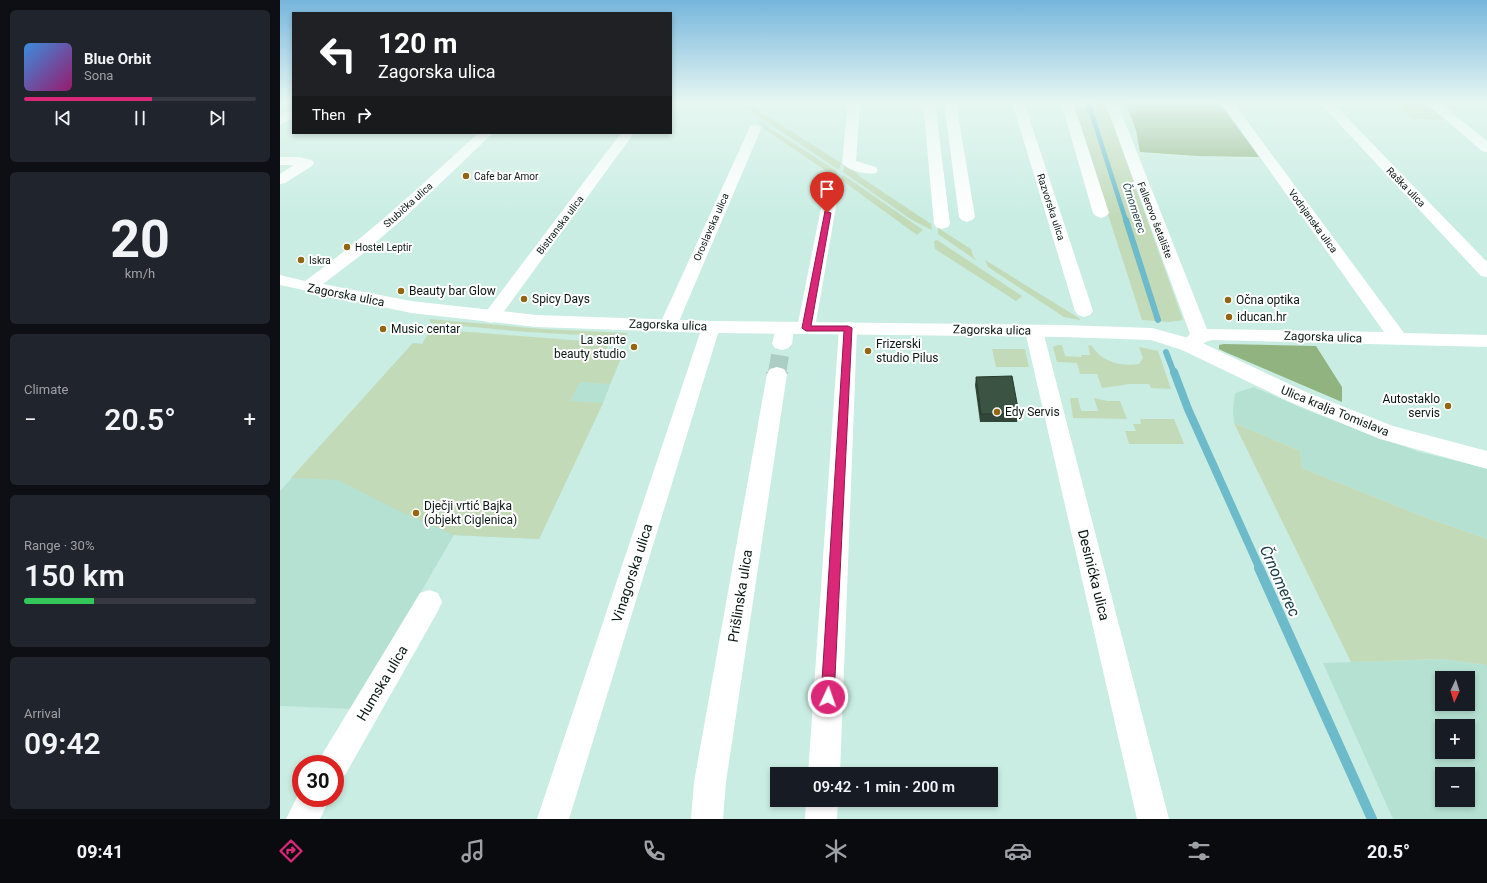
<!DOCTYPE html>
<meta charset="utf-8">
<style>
:root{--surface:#171b24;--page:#20242c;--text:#f1f3f6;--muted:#9ea1a6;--line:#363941;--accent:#db2777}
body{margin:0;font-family:Roboto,sans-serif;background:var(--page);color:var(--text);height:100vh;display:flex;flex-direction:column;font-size:15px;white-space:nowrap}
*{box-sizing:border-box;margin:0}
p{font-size:13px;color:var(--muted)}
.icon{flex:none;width:22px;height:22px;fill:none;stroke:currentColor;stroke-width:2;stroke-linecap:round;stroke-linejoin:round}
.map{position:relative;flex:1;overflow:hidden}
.drawer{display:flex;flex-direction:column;gap:10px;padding:10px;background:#0d0f14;width:280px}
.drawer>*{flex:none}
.guide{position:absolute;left:12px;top:12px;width:380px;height:122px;border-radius:0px;box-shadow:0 2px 6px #0003;background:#202124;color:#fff;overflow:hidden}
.needle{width:26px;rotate:184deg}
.fabs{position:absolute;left:1155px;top:671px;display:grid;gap:8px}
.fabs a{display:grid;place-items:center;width:40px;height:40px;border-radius:0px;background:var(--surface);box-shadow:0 2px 6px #0003;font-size:20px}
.speed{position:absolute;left:12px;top:755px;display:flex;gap:8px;font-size:20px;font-weight:700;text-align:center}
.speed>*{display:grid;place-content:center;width:52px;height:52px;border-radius:50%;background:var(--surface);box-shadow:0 2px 6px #0003;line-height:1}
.speed .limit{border:6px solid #d22;background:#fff;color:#111}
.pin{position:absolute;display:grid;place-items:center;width:34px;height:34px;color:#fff;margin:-41px -17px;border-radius:50% 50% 50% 0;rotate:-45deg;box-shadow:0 0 4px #0007}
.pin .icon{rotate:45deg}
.me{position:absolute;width:44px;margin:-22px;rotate:3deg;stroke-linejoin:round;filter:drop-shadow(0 0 3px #0008)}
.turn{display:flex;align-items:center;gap:14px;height:84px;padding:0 20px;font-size:18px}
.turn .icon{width:52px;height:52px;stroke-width:2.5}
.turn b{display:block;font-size:28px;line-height:34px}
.then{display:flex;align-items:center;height:38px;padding:0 20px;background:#0003;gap:8px;font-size:15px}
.big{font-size:30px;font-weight:600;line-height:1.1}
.drawer .tile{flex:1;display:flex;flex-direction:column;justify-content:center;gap:6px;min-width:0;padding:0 14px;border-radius:6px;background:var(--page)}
.drawer .dial{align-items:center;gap:0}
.dial b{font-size:52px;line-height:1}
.song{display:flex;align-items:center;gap:12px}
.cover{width:48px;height:48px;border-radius:6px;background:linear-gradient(135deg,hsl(210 70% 55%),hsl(320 70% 35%))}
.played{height:4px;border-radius:2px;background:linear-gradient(90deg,var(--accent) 55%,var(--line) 55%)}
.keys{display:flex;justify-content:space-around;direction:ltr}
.heat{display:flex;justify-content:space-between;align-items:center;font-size:22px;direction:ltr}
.charge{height:6px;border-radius:3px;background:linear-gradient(90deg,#34c759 30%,var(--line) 0)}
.trip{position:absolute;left:490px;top:767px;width:228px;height:40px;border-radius:0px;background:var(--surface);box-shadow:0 2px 6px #0003;font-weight:600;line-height:40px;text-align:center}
.dock{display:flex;height:64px;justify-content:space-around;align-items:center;background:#090b0e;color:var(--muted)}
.dock .icon{width:28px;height:28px}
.dock .on{color:var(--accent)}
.dock b{font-size:18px;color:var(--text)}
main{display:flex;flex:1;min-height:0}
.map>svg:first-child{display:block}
.built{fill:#b5e1d3;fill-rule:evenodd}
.green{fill:#c3dab9}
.forest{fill:#91b380}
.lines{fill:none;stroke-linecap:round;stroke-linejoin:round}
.stream-far3{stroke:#6cbaca;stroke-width:4.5}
.stream-far2{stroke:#6cbaca;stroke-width:6}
.stream-far1{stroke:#6cbaca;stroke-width:8}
.stream{stroke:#6cbaca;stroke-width:10}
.street-tunnel-far1{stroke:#accdc3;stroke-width:18;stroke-dasharray:18 9;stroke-linecap:butt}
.street-tunnel{stroke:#accdc3;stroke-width:22;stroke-dasharray:22 12;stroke-linecap:butt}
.street{fill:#fff;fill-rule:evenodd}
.secondary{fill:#fff;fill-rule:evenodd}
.wall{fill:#324739}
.building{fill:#3a5342;stroke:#293a2e}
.route{fill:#db2777;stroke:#8e194d}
.poi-dot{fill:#936712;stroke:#fff;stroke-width:1.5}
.labels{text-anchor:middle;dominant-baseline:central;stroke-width:4;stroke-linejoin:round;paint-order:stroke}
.far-poi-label{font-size:10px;fill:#0a1814;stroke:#fff;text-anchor:start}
.far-street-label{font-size:10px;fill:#0a1814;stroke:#fff}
.far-water-label{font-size:11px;font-style:italic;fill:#183d45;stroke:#fff}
.poi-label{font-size:12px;fill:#0a1814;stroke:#fff;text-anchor:start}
.street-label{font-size:12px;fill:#0a1814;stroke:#fff}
.near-street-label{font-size:14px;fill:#0a1814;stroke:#fff}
.near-water-label{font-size:16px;font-style:italic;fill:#183d45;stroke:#fff}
</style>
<main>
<section class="drawer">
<div class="tile">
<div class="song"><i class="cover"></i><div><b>Blue Orbit</b><p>Sona</p></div></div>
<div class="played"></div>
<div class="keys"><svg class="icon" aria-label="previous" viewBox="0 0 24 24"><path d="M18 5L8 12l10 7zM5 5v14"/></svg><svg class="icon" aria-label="pause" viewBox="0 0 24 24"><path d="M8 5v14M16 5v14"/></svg><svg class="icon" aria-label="next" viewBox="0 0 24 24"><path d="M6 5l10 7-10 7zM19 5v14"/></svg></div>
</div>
<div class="tile dial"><b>20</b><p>km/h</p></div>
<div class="tile"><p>Climate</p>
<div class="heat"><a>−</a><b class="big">20.5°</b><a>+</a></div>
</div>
<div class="tile"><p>Range · 30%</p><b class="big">150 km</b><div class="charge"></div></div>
<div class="tile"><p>Arrival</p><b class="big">09:42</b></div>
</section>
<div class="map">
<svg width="1207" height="819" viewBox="0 0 1207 819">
<rect width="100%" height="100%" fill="#c9ede2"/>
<!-- built -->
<path class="built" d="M 133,343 L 340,360 L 323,403 L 259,539 L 174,535 L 73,709 L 0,706 L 0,491 Z
M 974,387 L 1026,410 L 1139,452 L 1207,468 L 1207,539 L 1139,515 L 1022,468 L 1020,451 L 954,423 L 953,410 L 955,393 Z
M 1163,659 L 1207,665 L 1207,819 L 1113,819 L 1043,663 ZM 1162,678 L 1188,678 L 1188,704 L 1162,704 ZM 1162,726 L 1188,726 L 1188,752 L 1162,752 ZM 1162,774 L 1188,774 L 1188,800 L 1162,800 Z"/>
<!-- green -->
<path class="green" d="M 457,102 L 465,102 L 561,163 L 559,170 Z
M 792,102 L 825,102 L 903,320 L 889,322 L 862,320 Z
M 1113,102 L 1145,103 L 1166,120 L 1133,119 Z
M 481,121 L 488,127 L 555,170 L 557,172 L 555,177 L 483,128 L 485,127 L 478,122 Z
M 565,164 L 582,178 L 651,224 L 652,230 L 632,220 L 563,172 Z
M 563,175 L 572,181 L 643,230 L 637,235 L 560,179 Z
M 658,228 L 691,249 L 693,256 L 697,261 L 658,234 Z
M 657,240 L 742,296 L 736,301 L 655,249 L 654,241 Z
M 705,260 L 799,318 L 800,320 L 784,317 L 708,267 Z
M 149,319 L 263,329 L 349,333 L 341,337 L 247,332 L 151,323 Z
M 151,329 L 329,343 L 323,359 L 340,360 L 330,384 L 300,382 L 290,401 L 323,403 L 259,539 L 174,535 L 125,514 L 58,480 L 11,478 L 133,343 L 142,344 Z
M 778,345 L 782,345 L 785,356 L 801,357 L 801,355 L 810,355 L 808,345 L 812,346 C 821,362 842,367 859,364 L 863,358 L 859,347 L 878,351 L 891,389 L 871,388 L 869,384 L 850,384 L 822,388 L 817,374 L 800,374 L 797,363 L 777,362 L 773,347 Z
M 712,349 L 745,349 L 749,367 L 716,367 Z
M 790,398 L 798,398 L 801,411 L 818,411 L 814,398 L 828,401 L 840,401 L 847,419 L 793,418 Z
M 860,419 L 894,419 L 904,444 L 849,444 L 845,431 L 856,431 L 853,424 L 861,424 Z
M 954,423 L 1020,451 L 1022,468 L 1139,515 L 1207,539 L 1207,665 L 1163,659 L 1071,662 Z"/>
<!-- forest -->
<path class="forest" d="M 845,102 L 939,102 L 979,157 L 918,156 L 860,152 L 856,130 Z
M 944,344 L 1036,346 L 1062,387 L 1062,402 L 945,352 L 939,349 L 939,345 Z"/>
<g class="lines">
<!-- stream-far3 -->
<path class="stream-far3" d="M 808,102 L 846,221"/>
<!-- stream-far2 -->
<path class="stream-far2" d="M 846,220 L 878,320
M 886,352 L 894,373"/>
<!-- stream-far1 -->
<path class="stream-far1" d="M 894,372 L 908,409 L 980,569"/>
<!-- stream -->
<path class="stream" d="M 979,568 L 1092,819"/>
<!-- street-tunnel-far1 -->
<path class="street-tunnel-far1" d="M 497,373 L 502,344"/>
<!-- street-tunnel -->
<path class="street-tunnel" d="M 497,374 L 497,372"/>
<!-- street -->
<path class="street" d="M 568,102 L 580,102 L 576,161 L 596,167 L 598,170 L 596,173 C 587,175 568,171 562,163 Z
M 643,102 L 655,102 L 670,224 L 668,227 L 662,229 L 656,227 L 654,224 Z
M 664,102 L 676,102 L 695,217 L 692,220 L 687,222 L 682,220 L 679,217 Z
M 732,102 L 744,102 L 813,311 L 810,315 L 804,317 L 798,315 L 795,311 Z
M 781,102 L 793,102 L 829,213 L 826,216 L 821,218 L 816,216 L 813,213 Z
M 825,102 L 837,102 L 927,329 L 1104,332 L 941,102 L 953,102 L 1124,333 L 1207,335 L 1207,347 L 932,340 C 919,342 918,354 902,350 L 899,345 L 910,334 Z
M 1039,102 L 1052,102 L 1207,262 L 1207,277 L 1201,276 Z
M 1145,102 L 1159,102 L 1207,141 L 1207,152 L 1202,151 Z
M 13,109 L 13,118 L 0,125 L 0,116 Z
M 475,125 L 480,126 L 481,129 L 397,326 L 395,330 L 388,332 L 381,330 L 379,326 L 469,129 L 470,126 Z
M 341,133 L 354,133 L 217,321 L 211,323 L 205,321 L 202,317 L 205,313 Z
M 0,157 L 19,157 L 32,160 L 34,163 L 32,166 L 5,183 L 0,184 L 0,174 L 14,165 L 0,165 Z
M 553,179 L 558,180 L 560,183 L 535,328 L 533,332 L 526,334 L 519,332 L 517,328 L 546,183 L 548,180 Z
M 431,321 L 438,323 L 440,327 L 289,819 L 257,819 L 422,327 L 424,323 Z
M 505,322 L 512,324 L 514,328 L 512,344 L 509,348 L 502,350 L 495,348 L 492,344 L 496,328 L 498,324 Z
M 568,322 L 575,324 L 577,328 L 560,774 L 528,774 L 559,328 L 561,324 Z
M 754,325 L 761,327 L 763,331 L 889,819 L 857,819 L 745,331 L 747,327 Z
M 497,367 L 504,369 L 507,374 L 446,782 L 443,819 L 411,819 L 414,782 L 487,374 L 490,369 Z
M 149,590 L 158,593 L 162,602 L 158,611 L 65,775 L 55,779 L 55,764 L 38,764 L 43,753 L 140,593 Z
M 21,789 L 21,798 L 50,798 L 40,819 L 6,819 Z
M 526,800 L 558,800 L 557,819 L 525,819 Z"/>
<!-- secondary -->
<path class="secondary" d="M 198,133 L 213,133 L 125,217 L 81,255 L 43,284 L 131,301 L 256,315 L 431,321 L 784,325 L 872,328 L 916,340 L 1026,392 L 1113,426 L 1207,451 L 1207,469 L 1100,439 L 1010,402 L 902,350 L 871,340 L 784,337 L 431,333 L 256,327 L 131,313 L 0,285 L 0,275 L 25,281 C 87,236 142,185 198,133 Z"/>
</g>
<!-- wall -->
<path class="wall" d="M 696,377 L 739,414 L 737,422 L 700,422 L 695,385 Z"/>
<!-- building -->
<path class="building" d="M 732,376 L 739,414 L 701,414 L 696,377 Z"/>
<!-- sky -->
<linearGradient id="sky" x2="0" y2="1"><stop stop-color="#76b6dc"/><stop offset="0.47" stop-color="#e7f7f2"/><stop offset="1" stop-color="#e7f7f2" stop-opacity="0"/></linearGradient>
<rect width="1207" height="217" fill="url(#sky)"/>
<!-- route -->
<path class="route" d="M 545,211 L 551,213 L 531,326 L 568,326 L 572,328 L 554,697 L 552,701 L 548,703 L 543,701 L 541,697 L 564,331 L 526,331 L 522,328 Z"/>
<!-- markers -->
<g class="poi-dot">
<circle cx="186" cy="176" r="4"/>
<circle cx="67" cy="247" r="4"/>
<circle cx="21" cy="260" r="4"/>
<circle cx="121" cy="291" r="4"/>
<circle cx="244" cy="299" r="4"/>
<circle cx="948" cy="300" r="4"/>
<circle cx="949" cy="317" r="4"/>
<circle cx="103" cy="329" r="4"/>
<circle cx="354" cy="347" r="4"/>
<circle cx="588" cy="351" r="4"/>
<circle cx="1168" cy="406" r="4"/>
<circle cx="717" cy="412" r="4"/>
<circle cx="136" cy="513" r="4"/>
</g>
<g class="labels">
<!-- far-poi labels -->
<g class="far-poi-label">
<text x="194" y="176">Cafe bar Amor</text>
<text x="75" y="247">Hostel Leptir</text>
<text x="29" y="260">Iskra</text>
</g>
<!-- far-street labels -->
<g class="far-street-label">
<text transform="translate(1126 187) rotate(46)">Raška ulica</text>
<text transform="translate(128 205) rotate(-42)">Stubička ulica</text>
<text transform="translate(771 207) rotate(72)">Razvorska ulica</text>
<text transform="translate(875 220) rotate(69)">Fallerovo šetalište</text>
<text transform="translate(1033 221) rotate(54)">Vodnjanska ulica</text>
<text transform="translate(280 225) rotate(-53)">Bistranska ulica</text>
<text transform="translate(431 227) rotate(-66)">Oroslavska ulica</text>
</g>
<!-- far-water labels -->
<g class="far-water-label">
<text transform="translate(854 208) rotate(72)">Črnomerec</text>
</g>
<!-- poi labels -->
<g class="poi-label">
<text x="129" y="291">Beauty bar Glow</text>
<text x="252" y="299">Spicy Days</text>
<text x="956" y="300">Očna optika</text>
<text x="957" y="317">iducan.hr</text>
<text x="111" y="329">Music centar</text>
<text x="346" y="340" text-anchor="end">La sante<tspan x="346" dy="14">beauty studio</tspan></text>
<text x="596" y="344">Frizerski<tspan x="596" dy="14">studio Pilus</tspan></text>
<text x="1160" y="399" text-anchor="end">Autostaklo<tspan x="1160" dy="14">servis</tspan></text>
<text x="725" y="412">Edy Servis</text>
<text x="144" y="506">Dječji vrtić Bajka<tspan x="144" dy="14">(objekt Ciglenica)</tspan></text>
</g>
<!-- street labels -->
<g class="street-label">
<text transform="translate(66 295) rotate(11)">Zagorska ulica</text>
<text transform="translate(388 325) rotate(2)">Zagorska ulica</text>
<text transform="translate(712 330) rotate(1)">Zagorska ulica</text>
<text transform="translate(1043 337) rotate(2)">Zagorska ulica</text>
<text transform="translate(1055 411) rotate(22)">Ulica kralja Tomislava</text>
</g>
<!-- near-street labels -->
<g class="near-street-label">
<text transform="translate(352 573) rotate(-72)">Vinagorska ulica</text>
<text transform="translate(814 575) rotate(76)">Desinićka ulica</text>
<text transform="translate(460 596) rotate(-81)">Prišlinska ulica</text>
<text transform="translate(102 683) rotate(-59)">Humska ulica</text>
</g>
<!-- near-water labels -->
<g class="near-water-label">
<text transform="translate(1000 581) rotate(66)">Črnomerec</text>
</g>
</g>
</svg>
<div class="fabs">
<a><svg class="needle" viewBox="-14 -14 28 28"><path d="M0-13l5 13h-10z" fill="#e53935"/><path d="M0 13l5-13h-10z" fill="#9ea1a6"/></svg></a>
<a>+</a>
<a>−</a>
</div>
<div class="speed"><div class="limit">30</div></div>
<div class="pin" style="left:547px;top:213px;background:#d93025"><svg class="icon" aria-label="arrive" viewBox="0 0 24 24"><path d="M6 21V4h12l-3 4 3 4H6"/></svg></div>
<svg class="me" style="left:548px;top:697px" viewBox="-20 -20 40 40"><circle r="17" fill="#db2777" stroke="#fff" stroke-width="3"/><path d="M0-11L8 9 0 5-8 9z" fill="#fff"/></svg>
<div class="trip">09:42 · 1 min · 200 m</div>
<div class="guide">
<div class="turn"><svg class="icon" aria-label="left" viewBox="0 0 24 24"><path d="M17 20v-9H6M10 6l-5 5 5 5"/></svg><div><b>120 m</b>Zagorska ulica</div></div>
<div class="then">Then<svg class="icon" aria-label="right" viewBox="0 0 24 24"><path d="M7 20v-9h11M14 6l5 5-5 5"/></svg></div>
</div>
</div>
</main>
<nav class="dock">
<b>09:41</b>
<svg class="icon on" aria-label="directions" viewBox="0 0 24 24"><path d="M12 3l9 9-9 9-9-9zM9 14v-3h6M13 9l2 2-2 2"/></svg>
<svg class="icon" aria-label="music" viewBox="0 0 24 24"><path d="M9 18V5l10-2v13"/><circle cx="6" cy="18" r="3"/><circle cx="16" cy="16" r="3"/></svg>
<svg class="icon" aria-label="phone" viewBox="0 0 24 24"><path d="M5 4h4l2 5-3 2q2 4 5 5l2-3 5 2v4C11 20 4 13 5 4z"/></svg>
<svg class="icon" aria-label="climate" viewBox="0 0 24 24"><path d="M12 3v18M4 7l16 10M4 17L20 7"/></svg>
<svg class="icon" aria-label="car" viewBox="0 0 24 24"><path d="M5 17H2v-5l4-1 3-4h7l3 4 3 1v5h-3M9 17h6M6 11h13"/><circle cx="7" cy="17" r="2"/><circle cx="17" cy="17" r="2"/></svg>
<svg class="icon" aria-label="filters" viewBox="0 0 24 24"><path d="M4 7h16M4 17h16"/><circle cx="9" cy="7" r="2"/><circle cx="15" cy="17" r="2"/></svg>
<b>20.5°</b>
</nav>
